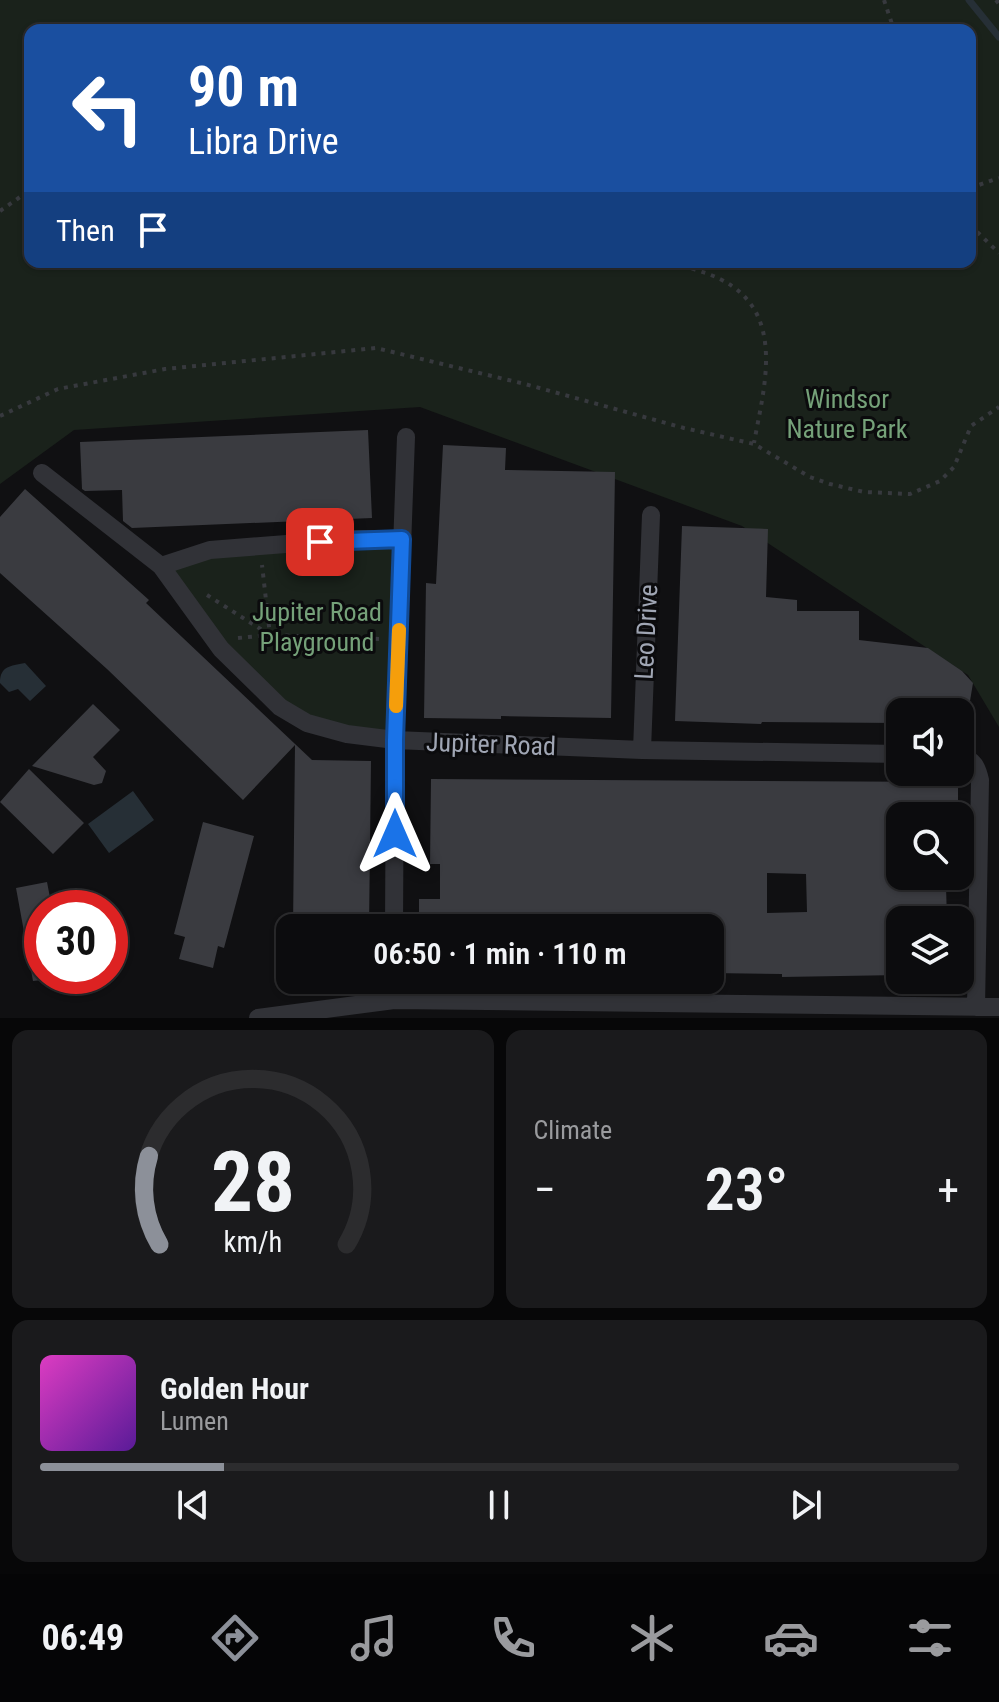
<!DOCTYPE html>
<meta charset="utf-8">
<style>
:root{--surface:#0c0c0e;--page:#1a1a1c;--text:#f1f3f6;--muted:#9a9b9e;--line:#2c2c2e;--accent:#8c9099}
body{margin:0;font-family:"Roboto Condensed",sans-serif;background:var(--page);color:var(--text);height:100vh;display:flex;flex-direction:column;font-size:30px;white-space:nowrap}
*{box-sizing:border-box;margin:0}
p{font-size:26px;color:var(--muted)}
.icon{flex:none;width:44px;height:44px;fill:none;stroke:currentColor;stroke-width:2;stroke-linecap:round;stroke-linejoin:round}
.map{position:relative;height:1018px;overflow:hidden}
.details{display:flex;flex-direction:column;gap:12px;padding:12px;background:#070708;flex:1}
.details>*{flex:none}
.top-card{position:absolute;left:24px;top:24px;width:952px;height:244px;border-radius:16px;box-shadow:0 2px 6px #0004,0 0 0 2px var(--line);background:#1a4fa0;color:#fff;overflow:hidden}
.fabs{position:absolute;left:886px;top:698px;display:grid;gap:16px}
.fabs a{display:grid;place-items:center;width:88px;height:88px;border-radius:16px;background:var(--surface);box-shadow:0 2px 6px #0004,0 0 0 2px var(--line);font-size:40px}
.speed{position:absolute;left:24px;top:890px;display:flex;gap:16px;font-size:40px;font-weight:700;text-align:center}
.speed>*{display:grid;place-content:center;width:104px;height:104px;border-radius:50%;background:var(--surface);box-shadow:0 2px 6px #0004,0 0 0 2px var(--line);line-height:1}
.speed .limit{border:12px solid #d22;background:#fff;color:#111}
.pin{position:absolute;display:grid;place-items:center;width:68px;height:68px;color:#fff;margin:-34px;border-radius:16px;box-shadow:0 4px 12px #0006}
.me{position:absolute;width:88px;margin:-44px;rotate:0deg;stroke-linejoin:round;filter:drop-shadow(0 0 6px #0008)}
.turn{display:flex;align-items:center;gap:28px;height:168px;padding:0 32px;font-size:36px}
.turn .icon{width:104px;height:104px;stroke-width:2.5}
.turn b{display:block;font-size:56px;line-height:68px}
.then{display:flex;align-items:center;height:76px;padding:0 32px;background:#0003;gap:16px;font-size:30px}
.big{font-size:60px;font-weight:600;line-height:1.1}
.details .tile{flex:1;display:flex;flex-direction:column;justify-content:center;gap:12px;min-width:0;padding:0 28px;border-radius:16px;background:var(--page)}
.details .dial{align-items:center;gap:0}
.dial svg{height:208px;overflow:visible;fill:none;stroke:var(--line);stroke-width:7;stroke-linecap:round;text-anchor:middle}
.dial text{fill:var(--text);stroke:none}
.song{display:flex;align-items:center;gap:24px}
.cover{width:96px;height:96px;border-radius:12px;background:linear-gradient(135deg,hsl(310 70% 55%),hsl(270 70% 35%))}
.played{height:8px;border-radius:4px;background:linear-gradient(90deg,var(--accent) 20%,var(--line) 20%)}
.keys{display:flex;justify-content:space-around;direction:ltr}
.heat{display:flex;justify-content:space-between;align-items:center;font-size:44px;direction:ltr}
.details .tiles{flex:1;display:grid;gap:12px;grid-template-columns:1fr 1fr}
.tile:last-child{grid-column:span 2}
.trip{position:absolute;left:276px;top:914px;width:448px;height:80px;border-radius:16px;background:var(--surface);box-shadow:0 2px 6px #0004,0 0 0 2px var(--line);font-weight:600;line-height:80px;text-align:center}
.tabs{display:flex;height:128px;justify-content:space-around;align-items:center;background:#050506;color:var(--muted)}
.tabs .icon{width:56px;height:56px}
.tabs .active{color:var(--accent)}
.tabs b{font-size:36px;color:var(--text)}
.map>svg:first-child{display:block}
.green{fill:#1a221b;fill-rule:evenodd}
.water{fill:#262f36}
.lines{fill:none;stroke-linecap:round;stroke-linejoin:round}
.stream{stroke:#262f36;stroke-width:7}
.building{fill:#3a3b40;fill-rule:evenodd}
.path{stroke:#37393e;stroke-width:4;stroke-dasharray:4 6;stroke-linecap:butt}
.minor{stroke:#313237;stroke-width:18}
.route-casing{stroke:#114b97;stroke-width:20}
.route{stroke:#1a73e8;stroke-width:14}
.slow{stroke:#f59e0b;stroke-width:14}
.labels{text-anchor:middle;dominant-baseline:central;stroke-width:6;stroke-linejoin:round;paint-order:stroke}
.park-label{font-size:26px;fill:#75a179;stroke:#0b0b0d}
.street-label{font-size:26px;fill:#a0a6b4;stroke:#0b0b0d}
</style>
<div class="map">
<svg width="999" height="1018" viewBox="0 0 999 1018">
<rect width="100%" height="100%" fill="#101012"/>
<!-- green -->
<path class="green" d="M 0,0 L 999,0 L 999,727 L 968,675 L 742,526 L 420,407 L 74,430 L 0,484 ZM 30,30 L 970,30 L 970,262 L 30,262 Z
M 402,539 L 395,740 L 280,707 L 161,566 L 260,547 Z"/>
<!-- water -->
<path class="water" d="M 25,663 L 46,686 L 30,701 L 18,689 L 9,692 L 0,683 C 0,666 10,666 25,663 Z
M 133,791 L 154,820 L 109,853 L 88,824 Z"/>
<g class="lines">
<!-- stream -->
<path class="stream" d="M 969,0 L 999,37"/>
</g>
<!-- building -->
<path class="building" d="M 368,430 L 372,518 L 132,528 L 123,521 L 122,490 L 85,491 L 82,489 L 80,442 Z
M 443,445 L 506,448 L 505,470 L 615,472 L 611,718 L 501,716 L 501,719 L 424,718 L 426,583 L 436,584 Z
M 25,489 L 149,600 L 146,603 L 312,760 L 371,761 L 369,928 L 293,928 L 295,745 L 243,800 L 107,669 L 0,573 L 0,517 Z
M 682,526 L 768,529 L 766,597 L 797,600 L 797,611 L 859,611 L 859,640 L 928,648 L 962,671 L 973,683 L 970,701 L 959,712 L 900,712 L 900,723 L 762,722 L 761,724 L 675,721 Z
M 93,704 L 120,730 L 93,757 L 106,771 L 102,783 L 94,785 L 32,766 Z
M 29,769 L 84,823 L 53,854 L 0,802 Z
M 431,779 L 958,782 L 958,816 L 900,816 L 900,886 L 946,886 L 947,920 L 900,920 L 900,975 L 782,977 L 782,974 L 710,973 L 710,928 L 419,928 L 419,899 L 440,899 L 440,864 L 430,864 ZM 767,873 L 806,874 L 807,912 L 767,913 Z
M 203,822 L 254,836 L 224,948 L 218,946 L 213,968 L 179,959 L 185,937 L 174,934 Z
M 47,882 L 52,908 L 42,908 L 42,980 L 33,981 L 16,888 Z"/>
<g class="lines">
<!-- path -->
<path class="path" d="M 884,0 L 894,30
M 996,0 L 999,4
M 970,188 L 999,178
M 0,211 L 30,190
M 970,225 L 999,253
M 673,262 C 688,268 706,272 720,279 C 787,312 764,387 754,443
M 0,416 L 58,389 L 165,369 L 376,348 L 525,384 L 684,428 L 754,444 L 810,477 L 830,484 L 864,492 L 910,494 L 940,481 L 954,467 L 971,426 L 999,407
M 207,595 L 270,635 L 379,639
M 238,638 L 270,635 L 262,565"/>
<!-- minor -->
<path class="minor" d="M 42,473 L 161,566 L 221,649 L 280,707 L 307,723 L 347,734 L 395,740 L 642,750 L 900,754
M 161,566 L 210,550 L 350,539 L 402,539
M 642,750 L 651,515
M 960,756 C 974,760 977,767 980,780 L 976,1007
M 394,928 L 395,740 L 406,437
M 394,1000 L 394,980
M 258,1018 L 394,1000 L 999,1007"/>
</g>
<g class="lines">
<defs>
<path id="route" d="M 320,542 L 402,539 L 395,740 L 395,834"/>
</defs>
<!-- route casing -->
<use href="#route" class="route-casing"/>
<!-- route -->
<use href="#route" class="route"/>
<!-- slow -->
<path class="slow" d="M 396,706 L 399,630"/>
</g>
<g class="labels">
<!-- park labels -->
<g class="park-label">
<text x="847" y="399">Windsor<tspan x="847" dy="30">Nature Park</tspan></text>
<text x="317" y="612">Jupiter Road<tspan x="317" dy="30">Playground</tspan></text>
</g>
<!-- street labels -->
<g class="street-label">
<text transform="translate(646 632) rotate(-87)">Leo Drive</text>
<text transform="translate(491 744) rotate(2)">Jupiter Road</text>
</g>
</g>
</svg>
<div class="fabs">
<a><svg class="icon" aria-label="sound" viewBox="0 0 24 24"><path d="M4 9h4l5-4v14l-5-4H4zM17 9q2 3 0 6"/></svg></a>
<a><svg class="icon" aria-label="search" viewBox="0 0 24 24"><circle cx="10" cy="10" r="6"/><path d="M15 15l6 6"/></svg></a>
<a><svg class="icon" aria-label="layers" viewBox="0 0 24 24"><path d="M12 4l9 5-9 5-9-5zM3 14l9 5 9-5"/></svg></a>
</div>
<div class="speed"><div class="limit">30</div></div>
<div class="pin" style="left:320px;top:542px;background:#d93025"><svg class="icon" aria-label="arrive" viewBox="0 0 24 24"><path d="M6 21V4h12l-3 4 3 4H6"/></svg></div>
<svg class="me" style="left:395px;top:834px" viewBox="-20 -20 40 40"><path d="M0-17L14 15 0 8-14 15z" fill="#1a73e8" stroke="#fff" stroke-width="4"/></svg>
<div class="trip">06:50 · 1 min · 110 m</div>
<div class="top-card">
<div class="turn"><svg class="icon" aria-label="left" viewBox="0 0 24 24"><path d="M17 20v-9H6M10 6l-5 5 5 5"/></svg><div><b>90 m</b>Libra Drive</div></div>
<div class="then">Then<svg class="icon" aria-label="arrive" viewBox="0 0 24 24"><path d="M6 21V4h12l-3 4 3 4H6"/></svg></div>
</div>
</div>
<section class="details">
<div class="tiles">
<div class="tile dial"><svg viewBox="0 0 100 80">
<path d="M14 69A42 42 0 1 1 86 69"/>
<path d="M14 69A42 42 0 0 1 10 35" stroke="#8c9099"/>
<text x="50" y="56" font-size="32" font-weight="700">28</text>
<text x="50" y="72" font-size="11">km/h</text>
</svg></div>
<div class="tile"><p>Climate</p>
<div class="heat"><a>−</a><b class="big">23°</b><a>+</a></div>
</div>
<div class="tile">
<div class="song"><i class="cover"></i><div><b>Golden Hour</b><p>Lumen</p></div></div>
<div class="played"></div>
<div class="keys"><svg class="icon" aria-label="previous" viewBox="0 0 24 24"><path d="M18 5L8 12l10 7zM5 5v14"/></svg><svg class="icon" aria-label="pause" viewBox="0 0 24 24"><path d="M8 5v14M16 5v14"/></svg><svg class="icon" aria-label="next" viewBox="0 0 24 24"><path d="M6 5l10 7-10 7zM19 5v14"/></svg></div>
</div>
</div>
</section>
<nav class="tabs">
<b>06:49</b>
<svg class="icon active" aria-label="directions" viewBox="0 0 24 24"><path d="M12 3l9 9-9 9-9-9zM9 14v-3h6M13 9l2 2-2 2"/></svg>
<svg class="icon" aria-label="music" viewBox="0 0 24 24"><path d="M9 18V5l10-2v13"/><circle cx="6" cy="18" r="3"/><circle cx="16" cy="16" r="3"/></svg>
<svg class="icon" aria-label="phone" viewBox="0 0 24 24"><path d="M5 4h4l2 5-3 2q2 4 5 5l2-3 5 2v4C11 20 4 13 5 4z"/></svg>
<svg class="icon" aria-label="climate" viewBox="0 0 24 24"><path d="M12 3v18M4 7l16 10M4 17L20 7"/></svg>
<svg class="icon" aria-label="car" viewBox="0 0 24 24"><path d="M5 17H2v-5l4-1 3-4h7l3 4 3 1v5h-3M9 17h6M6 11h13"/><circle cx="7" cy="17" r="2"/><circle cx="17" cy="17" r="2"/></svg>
<svg class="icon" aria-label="filters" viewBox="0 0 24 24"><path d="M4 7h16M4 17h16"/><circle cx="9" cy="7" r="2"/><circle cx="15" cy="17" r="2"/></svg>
</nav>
